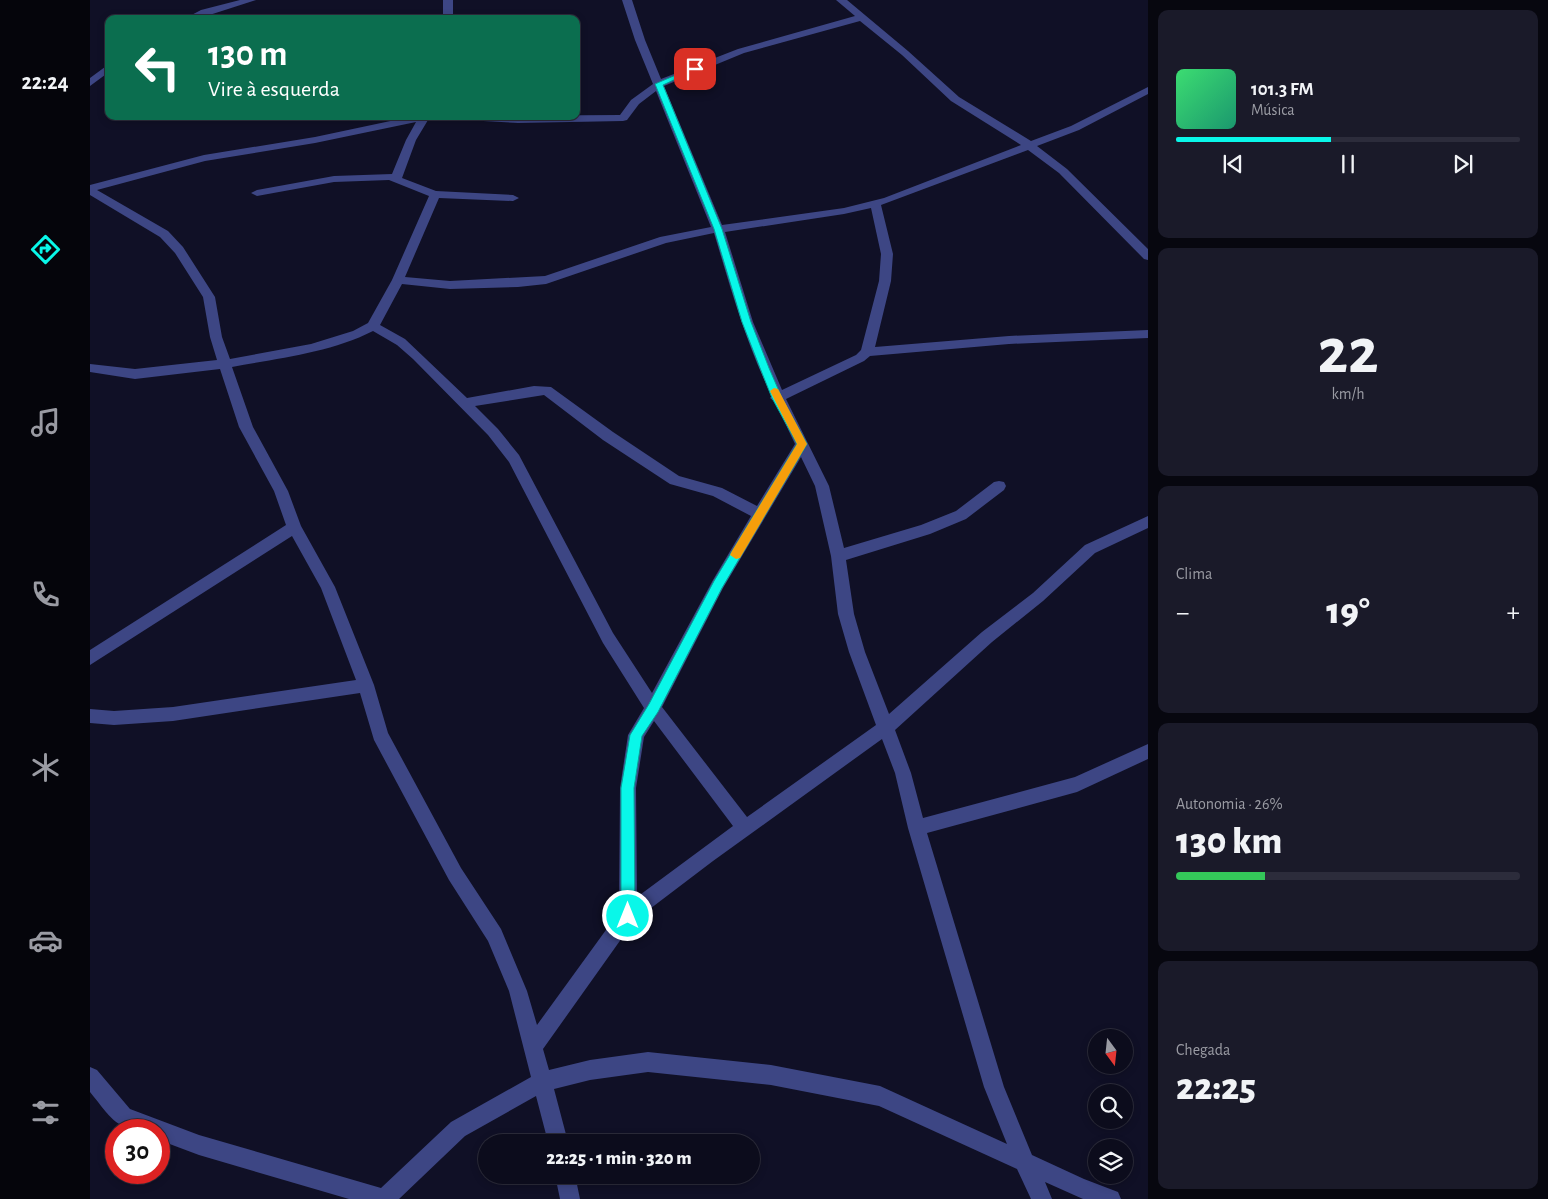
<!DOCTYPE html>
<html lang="pt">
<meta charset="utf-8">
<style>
:root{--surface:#0c0c1c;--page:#1a1a29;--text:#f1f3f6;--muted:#9a9ba3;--line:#2c2c3b;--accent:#09f7e9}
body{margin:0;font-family:"Alegreya Sans",sans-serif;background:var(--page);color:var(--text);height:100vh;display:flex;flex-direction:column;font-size:19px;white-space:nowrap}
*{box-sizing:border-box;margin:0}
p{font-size:16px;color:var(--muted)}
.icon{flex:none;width:28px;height:28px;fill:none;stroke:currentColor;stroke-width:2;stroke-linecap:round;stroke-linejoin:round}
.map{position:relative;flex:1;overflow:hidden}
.details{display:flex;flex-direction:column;gap:10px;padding:10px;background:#07070f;width:400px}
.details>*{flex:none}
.banner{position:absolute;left:15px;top:15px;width:475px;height:105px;border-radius:10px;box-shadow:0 2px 8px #0003,0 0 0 1px var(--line);background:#0b6e4f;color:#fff;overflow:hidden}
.needle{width:32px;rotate:165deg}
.tools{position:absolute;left:998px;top:1029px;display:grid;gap:10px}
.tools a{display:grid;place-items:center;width:45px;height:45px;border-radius:50%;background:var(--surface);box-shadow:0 2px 8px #0003,0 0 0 1px var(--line);font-size:25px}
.speed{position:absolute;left:15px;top:1119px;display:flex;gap:10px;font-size:25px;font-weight:700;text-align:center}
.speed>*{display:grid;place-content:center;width:65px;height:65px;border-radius:50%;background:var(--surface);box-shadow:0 2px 8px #0003,0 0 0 1px var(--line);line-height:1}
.speed .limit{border:8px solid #d22;background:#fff;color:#111}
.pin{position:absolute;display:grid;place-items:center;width:42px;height:42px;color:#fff;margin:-21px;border-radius:10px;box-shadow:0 2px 8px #0006}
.me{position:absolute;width:55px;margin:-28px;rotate:0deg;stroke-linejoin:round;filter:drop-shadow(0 0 4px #0008)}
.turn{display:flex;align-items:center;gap:18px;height:105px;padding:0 20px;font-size:22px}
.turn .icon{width:65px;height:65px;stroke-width:2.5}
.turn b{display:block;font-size:35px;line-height:42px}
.big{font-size:38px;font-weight:800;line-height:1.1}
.details .tile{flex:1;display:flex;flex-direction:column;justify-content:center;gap:8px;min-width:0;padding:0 18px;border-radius:10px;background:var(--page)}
.details .dial{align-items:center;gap:0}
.dial b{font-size:65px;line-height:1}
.song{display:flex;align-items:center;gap:15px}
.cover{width:60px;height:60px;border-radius:8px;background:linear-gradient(135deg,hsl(140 70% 55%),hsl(160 70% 35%))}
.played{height:5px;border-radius:2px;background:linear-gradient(90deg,var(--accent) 45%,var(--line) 45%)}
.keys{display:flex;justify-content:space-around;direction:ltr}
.heat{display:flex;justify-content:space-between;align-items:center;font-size:28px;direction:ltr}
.charge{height:8px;border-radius:4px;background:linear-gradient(90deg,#34c759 26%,var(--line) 0)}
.trip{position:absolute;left:388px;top:1134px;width:282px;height:50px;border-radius:25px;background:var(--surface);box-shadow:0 2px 8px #0003,0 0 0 1px var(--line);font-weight:800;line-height:50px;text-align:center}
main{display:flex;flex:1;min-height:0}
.dock{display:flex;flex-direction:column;width:90px;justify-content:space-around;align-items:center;background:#05050b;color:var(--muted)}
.dock .icon{width:35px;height:35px}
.dock .active{color:var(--accent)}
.dock b{font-size:22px;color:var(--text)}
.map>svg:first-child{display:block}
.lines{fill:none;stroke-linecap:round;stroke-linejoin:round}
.minor{fill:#3d4684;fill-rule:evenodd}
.route{fill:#09f7e9;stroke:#06a197}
.slow{fill:#f59e0b}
</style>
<main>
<nav class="dock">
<b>22:24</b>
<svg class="icon active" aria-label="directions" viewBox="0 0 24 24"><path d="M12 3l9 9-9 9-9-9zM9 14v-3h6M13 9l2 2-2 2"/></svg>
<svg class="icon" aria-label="music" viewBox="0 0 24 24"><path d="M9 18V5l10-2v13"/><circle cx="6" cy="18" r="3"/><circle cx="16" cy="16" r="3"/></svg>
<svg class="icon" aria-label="phone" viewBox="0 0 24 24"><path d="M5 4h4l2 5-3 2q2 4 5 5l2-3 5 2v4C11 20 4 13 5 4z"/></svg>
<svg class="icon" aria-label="climate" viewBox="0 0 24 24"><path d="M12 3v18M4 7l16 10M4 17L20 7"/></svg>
<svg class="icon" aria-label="car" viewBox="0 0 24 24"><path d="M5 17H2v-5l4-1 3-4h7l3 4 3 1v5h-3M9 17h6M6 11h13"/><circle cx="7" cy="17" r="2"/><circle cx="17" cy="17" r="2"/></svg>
<svg class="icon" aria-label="filters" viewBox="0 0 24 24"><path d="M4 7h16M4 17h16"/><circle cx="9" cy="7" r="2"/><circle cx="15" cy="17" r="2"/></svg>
</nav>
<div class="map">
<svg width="1058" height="1199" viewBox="0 0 1058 1199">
<rect width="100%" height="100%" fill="#101026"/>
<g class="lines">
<!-- minor -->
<path class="minor" d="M 150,0 L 166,0 L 107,19 L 94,19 L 111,10 Z
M 353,0 L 363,0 L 363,19 L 353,19 Z
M 532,0 L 542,0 L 555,40 L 571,79 L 648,49 L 765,16 L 746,0 L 757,0 L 818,51 L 869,97 L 941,141 L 981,126 L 1058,87 L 1058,94 L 989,130 L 947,146 L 977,169 L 1058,249 L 1058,260 L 1054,259 L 969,173 L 938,150 L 791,205 L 803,254 L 801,281 L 785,347 L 919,336 L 1058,330 L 1058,338 L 919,344 L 780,356 L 774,361 L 696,399 L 739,486 L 754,548 L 831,525 L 866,511 L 904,482 L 909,481 L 914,482 L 916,486 L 914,490 L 876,519 L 840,534 L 756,560 L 764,614 L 775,652 L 799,714 L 892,632 L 943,593 L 995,545 L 1058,516 L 1058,528 L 1005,553 L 953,601 L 902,642 L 805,730 L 821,773 L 833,818 L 985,777 L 1058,744 L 1058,759 L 987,792 L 837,833 L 914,1087 L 942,1155 L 994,1179 L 1028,1192 L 1031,1199 L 993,1199 L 955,1182 L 962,1199 L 941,1199 L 927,1169 L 789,1106 L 681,1085 L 558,1072 L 500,1080 L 464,1089 L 478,1142 L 458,1142 L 446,1096 L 375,1136 L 309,1199 L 259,1199 L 109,1155 L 69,1140 L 69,1130 C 25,1130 26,1124 0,1092 L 0,1067 L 7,1070 L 40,1109 L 109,1135 L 291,1188 L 361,1122 L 441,1077 L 419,991 L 398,941 L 359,880 L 284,740 L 270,693 L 83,721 L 24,725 L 0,723 L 0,709 L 24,711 L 83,707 L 266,680 L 231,588 L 202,536 L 0,665 L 0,650 L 196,525 L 184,491 L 149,427 L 130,369 L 45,379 L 0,372 L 0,364 L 45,369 L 127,360 L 120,337 L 113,297 L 85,253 L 70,237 L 0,195 L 0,185 L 114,155 L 225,137 L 324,116 L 352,116 L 351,118 L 338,120 L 326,140 L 312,178 L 346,191 L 423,195 L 429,198 L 423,201 L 349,198 L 315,277 L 360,281 L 455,276 L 570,237 L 621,227 L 566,91 L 549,104 L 537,120 L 533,121 L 428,123 L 358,119 L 353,116 L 530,115 L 541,100 L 563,84 L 545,40 ZM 770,21 L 812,55 L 861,101 L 931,145 L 794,198 L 754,208 L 632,225 L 574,86 L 654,53 ZM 326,122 L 316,140 L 302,174 L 244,176 L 167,190 L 161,193 L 167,196 L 244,182 L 299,180 L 339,196 L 302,280 L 278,323 L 263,331 L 221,344 L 140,359 L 132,337 L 125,297 L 93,247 L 78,231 L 7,190 L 115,161 L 225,143 ZM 781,208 L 791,254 L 789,281 L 771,350 L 766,355 L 692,390 L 663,322 L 635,232 L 754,214 ZM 624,233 C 641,289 656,344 682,396 L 680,398 L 685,402 L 705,444 L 667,506 L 632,488 L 589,476 L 523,432 L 461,387 L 444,386 L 377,398 L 315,339 L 290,325 L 312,284 L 360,289 L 428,287 L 456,284 L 576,243 ZM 283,331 L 307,345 L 323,359 L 398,435 L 419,462 L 513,643 L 554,708 L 538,735 L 530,788 L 529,912 L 447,1025 L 437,991 L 411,929 L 371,868 L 298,733 L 284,685 L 245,587 L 211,526 L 198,491 L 163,427 L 142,367 C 189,358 240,353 283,331 ZM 454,395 L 513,440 L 580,484 L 623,496 L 661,516 L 623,580 L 562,693 L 523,633 L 429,455 L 408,429 L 385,406 ZM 711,457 L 725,486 L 741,556 L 748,614 L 759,652 L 786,725 L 657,817 L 572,707 L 633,588 ZM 564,721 L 643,826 L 547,897 L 546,788 L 554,737 ZM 792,739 L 805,773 L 818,828 L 894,1087 L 917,1144 L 790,1086 L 681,1065 L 558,1052 L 500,1060 L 459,1070 L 453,1049 L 544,921 L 623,861 Z
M 19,64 L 19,72 L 0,86 L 0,78 Z
M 465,1175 L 485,1175 L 490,1199 L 470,1199 Z"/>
</g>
<!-- route -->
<path class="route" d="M 602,68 L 608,69 L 573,85 L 632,229 L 661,322 L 679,368 L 692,398 L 717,444 L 632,588 L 568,712 L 552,736 L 544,788 L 545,916 L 543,920 L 538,922 L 533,920 L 531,916 L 531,788 L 540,735 L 559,704 L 624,581 L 707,444 L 682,398 L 670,368 L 652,322 L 624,229 L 565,84 Z"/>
<!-- slow -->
<path class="slow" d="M 684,388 L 688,389 L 717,444 L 650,558 L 646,559 L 640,555 L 642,551 L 707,444 L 680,391 Z"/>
</svg>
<div class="tools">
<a><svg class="needle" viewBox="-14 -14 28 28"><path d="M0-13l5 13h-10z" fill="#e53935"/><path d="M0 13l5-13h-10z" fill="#9a9ba3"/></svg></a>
<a><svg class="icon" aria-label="search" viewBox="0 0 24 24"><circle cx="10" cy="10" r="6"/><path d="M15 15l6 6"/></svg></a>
<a><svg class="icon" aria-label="layers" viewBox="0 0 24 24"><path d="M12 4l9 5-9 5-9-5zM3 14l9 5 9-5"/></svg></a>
</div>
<div class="speed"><div class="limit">30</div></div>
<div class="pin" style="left:605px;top:69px;background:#d93025"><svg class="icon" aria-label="arrive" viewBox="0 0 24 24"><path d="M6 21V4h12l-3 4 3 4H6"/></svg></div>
<svg class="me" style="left:538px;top:916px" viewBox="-20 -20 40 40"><circle r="17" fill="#09f7e9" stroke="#fff" stroke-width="3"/><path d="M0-11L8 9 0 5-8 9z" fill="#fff"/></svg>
<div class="trip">22:25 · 1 min · 320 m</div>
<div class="banner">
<div class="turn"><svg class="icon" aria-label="left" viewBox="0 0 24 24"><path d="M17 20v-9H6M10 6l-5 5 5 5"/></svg><div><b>130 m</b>Vire à esquerda</div></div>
</div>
</div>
<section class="details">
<div class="tile">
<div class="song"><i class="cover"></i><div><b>101.3 FM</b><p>Música</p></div></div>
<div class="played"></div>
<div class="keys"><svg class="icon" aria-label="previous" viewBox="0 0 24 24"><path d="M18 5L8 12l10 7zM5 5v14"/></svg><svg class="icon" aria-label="pause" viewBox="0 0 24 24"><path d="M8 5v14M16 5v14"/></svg><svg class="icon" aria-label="next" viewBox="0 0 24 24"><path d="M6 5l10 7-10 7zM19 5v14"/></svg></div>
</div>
<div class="tile dial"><b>22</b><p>km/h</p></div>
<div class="tile"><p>Clima</p>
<div class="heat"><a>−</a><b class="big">19°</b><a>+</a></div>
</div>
<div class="tile"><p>Autonomia · 26%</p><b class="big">130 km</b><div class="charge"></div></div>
<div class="tile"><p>Chegada</p><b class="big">22:25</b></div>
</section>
</main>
